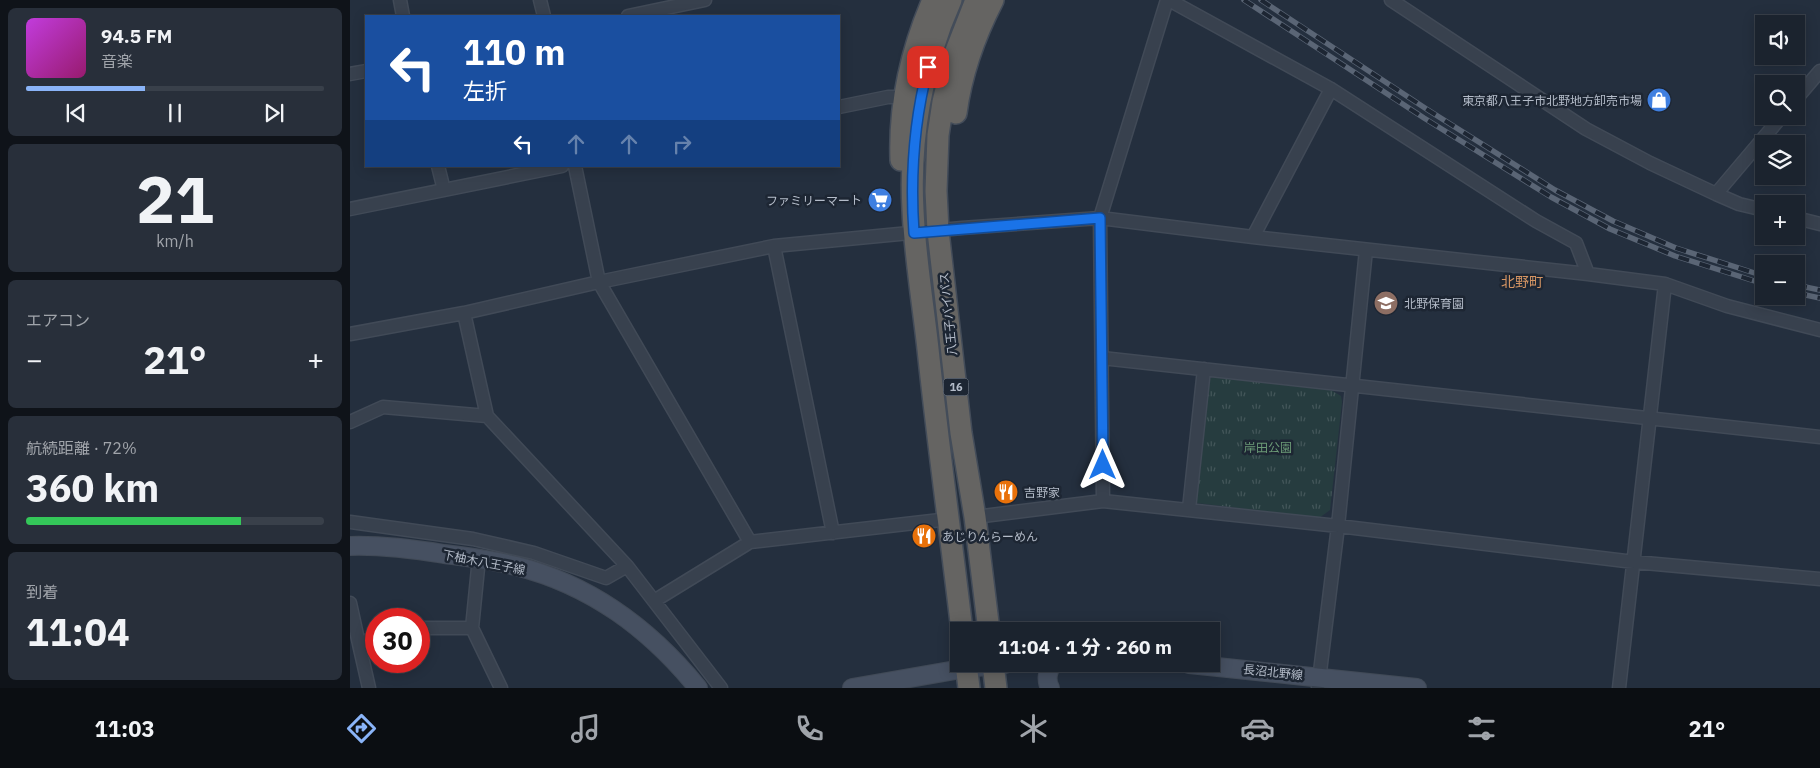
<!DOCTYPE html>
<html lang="ja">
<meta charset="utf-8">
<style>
:root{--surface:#1b232e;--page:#282f3a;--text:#f1f3f6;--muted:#a0a4aa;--line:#39404a;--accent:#8ab4f8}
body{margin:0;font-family:"IBM Plex Sans","Noto Sans JP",sans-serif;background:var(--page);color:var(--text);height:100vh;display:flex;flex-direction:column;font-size:19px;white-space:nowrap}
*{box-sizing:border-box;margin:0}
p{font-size:16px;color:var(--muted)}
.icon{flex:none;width:28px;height:28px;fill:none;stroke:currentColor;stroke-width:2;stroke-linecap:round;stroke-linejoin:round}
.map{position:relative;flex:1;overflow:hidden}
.side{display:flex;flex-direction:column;gap:8px;padding:8px;background:#0f1319;width:350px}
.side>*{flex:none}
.hud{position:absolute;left:15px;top:15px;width:475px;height:152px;border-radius:0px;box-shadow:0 2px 12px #0003,0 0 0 1px var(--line);background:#1a4fa0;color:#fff;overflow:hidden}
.buttons{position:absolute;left:1405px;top:15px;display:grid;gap:10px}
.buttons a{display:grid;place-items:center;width:50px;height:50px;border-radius:0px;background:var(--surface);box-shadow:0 2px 12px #0003,0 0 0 1px var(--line);font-size:25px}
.speed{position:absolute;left:15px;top:608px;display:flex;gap:10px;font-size:25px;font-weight:700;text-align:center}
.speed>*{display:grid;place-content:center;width:65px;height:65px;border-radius:50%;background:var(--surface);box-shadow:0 2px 12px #0003,0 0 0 1px var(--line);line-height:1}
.speed .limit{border:8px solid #d22;background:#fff;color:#111}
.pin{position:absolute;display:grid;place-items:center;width:42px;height:42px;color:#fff;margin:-21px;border-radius:10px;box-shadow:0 2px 8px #0006}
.me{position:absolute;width:55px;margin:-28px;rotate:0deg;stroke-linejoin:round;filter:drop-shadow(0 0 4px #0008)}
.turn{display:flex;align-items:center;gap:18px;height:105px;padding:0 15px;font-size:22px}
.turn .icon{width:65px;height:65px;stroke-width:2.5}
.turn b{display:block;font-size:35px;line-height:42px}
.lanes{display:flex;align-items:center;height:48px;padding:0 15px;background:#0003;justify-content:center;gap:25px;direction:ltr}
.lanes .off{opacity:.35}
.big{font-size:38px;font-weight:700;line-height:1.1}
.side .card{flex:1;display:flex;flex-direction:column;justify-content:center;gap:8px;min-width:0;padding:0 18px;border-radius:8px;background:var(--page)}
.side .dial{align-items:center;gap:0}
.dial b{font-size:65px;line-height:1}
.song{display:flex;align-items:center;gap:15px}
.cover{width:60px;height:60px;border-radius:8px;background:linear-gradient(135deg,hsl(290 70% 55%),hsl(320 70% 35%))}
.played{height:5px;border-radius:2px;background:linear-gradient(90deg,var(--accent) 40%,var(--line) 40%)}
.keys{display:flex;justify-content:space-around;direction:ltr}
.heat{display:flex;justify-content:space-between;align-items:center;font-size:28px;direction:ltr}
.charge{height:8px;border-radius:4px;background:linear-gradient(90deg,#34c759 72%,var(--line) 0)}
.trip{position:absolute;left:600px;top:622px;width:270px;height:50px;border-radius:0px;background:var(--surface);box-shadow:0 2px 12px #0003,0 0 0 1px var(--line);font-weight:700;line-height:50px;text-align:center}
.tab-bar{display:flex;height:80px;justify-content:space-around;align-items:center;background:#0b0e12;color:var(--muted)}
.tab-bar .icon{width:35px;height:35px}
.tab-bar .active{color:var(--accent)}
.tab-bar b{font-size:22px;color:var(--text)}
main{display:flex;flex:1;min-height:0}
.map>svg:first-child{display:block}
.park{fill:url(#park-tufts)}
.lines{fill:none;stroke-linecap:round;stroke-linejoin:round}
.minor-casing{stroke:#414a57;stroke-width:15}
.secondary-casing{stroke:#414a57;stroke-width:20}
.trunk-casing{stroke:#434c59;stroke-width:24}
.minor{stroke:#38414e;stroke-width:12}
.secondary{stroke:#465061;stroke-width:18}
.trunk{stroke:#656462;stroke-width:21}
.rail-casing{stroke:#5a6575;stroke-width:5.5}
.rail{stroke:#1d2633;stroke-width:4;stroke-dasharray:11;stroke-linecap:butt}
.route-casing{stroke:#114b97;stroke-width:12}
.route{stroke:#1a73e8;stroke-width:9}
.labels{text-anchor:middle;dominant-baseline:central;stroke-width:5;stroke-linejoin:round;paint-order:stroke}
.shield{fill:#1d2633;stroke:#878f9c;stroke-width:1}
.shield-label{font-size:11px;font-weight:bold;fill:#b4bcc9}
.poi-label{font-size:12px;fill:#b4bcc9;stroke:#1d2633;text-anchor:start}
.street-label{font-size:12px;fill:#b4bcc9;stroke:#1d2633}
.park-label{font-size:12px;fill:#6b9a76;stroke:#1d2633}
.neighbourhood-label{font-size:14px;fill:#d59563;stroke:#1d2633}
</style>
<main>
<section class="side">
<div class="card">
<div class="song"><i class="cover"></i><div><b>94.5 FM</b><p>音楽</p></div></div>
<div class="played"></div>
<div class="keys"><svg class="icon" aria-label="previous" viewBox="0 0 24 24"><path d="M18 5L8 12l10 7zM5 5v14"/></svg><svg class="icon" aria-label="pause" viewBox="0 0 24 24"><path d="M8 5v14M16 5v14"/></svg><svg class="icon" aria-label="next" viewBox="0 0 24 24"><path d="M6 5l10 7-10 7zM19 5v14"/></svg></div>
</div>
<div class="card dial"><b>21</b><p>km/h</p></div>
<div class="card"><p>エアコン</p>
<div class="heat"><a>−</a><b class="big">21°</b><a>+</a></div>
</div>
<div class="card"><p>航続距離 · 72%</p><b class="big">360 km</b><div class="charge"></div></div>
<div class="card"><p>到着</p><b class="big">11:04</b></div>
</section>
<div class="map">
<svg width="1470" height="688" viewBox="0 0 1470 688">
<defs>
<pattern id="park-tufts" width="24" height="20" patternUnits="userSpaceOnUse" patternTransform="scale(1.25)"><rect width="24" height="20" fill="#263c3f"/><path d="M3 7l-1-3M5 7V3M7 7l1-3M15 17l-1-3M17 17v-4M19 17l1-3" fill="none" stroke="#435659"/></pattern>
</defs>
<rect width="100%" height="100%" fill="#242f3e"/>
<!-- park -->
<path class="park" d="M 862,377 L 981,390 L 991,396 L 992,402 L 980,510 L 969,518 L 847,503 L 844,497 L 856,383 Z"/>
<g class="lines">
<defs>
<path id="minor" d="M 50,0 L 53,16
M 190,0 L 194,16
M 819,0 L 981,89 L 1186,221 L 1226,243 L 1238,274 L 1315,284 L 1377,306 L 1470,330
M 1041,0 L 1236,129 L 1300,163 L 1366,194 L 1389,204 L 1414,210
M 278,16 L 355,0
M 0,74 L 16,71
M 1446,99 L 1470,71
M 489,107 L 538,97 L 553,97
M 88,166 L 94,190
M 225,166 L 249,282 L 400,542
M 1366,194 L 1432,116
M 0,209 L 212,166
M 1446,218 L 1470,224
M 903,237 L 981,89
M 424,246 L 483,533
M 114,313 L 137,416 L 277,566 L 371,688
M 0,334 L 114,313 L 249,282 L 424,246 L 612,228 L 750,218 L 903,237 L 1238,274
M 752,358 L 1470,437
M 0,422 L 33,407 L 137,416
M 753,501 L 750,218 L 817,0
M 839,509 L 854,369
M 625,517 L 753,501 L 988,526 L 1284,562 L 1470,579
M 0,522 L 123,539 L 184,553 L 256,578 L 277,566
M 129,558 L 122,628 L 151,688
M 304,601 L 400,542 L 599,519
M 0,603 L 9,644
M 69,628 L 122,628
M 19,688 L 9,644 L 26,637
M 968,688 L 988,526 L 1016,250
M 1269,688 L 1315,284"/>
<path id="secondary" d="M 0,546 C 32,545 63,549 94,554 C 118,557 142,560 166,566 C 241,585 299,628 348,688
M 839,664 L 1067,688
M 502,688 L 617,668 L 655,664
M 700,688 C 696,681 697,670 703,664"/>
<path id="trunk" d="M 601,0 C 572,65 559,139 563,210 C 565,257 573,303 578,349 C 588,444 601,537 612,631
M 626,0 L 604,56 L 593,102 L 588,135 L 586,191 L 588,231 L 611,433 L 625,517 L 639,631
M 606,113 C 611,75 625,35 643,0
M 551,160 C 549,104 561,51 583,0
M 616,664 L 619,688
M 643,664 L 646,688"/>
</defs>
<!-- minor casing -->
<use href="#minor" class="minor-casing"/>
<!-- secondary casing -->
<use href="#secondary" class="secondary-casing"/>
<!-- trunk casing -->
<use href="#trunk" class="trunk-casing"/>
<!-- minor -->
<use href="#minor" class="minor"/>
<!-- secondary -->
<use href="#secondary" class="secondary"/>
<!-- trunk -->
<use href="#trunk" class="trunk"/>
<defs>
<path id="rail" d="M 894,0 L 1074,118 L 1201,197 L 1260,229 L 1325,256 L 1414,284
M 911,0 L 1078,110 L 1205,190 L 1263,221 L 1326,248 L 1414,276
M 1446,285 L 1470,290
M 1446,293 L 1470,298"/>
</defs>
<!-- rail casing -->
<use href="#rail" class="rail-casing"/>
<!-- rail -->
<use href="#rail" class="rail"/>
</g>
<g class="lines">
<defs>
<path id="route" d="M 578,67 C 564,121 560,177 564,233 L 750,218 L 753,465"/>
</defs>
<!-- route casing -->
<use href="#route" class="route-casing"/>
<!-- route -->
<use href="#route" class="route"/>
</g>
<!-- icons -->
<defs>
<symbol id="shop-disc" viewBox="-11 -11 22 22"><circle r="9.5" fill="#3f7fe0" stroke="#1d2633"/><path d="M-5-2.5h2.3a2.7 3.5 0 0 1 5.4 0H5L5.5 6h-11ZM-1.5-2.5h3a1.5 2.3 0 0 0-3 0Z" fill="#fff"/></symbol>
<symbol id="supermarket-disc" viewBox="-11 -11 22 22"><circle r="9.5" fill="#3f7fe0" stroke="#1d2633"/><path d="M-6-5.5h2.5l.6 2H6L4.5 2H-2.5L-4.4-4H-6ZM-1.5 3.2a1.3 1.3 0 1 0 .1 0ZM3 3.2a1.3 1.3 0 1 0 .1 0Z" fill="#fff"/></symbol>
<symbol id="school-disc" viewBox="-11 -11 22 22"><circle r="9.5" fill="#8d6e63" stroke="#1d2633"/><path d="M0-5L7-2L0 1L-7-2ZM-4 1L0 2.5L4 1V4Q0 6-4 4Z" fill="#fff"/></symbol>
<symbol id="restaurant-disc" viewBox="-11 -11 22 22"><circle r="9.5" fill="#e8710a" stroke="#1d2633"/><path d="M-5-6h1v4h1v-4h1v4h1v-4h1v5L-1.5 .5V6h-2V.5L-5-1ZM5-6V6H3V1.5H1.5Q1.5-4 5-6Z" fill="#fff"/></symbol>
</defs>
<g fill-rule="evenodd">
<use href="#shop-disc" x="1295" y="86" width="28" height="28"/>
<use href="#supermarket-disc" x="516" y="186" width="28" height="28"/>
<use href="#school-disc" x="1022" y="289" width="28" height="28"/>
<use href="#restaurant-disc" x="642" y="478" width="28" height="28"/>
<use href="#restaurant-disc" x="560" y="522" width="28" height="28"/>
</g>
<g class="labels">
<!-- shield labels -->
<rect class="shield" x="593.5" y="378.5" width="25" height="17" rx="4"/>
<g class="shield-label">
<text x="606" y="387">16</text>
</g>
<!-- poi labels -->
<g class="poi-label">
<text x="1292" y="100" text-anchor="end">東京都八王子市北野地方卸売市場</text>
<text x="512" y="200" text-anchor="end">ファミリーマート</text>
<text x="1054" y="303">北野保育園</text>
<text x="674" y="492">吉野家</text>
<text x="592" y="536">あじりんらーめん</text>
</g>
<!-- street labels -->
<g class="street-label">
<text transform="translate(598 314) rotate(-96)">八王子バイパス</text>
<text transform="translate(134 562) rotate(11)">下柚木八王子線</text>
<text transform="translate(923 672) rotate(6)">長沼北野線</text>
</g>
<!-- park labels -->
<g class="park-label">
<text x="918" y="447">岸田公園</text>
</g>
<!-- neighbourhood labels -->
<g class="neighbourhood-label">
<text x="1172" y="282">北野町</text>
</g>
</g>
</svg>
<div class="buttons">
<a><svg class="icon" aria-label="sound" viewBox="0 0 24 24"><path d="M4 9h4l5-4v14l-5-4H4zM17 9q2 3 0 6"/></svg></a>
<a><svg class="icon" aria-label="search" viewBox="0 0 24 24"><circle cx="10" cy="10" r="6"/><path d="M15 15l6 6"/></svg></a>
<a><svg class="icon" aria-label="layers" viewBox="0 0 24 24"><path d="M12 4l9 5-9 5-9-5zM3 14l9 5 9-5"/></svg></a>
<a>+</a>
<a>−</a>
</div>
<div class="speed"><div class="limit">30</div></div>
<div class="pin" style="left:578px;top:67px;background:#d93025"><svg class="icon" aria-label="arrive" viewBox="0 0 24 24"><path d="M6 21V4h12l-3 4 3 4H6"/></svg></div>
<svg class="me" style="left:753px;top:465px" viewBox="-20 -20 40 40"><path d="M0-17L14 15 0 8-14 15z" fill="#1a73e8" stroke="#fff" stroke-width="4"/></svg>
<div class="trip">11:04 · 1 分 · 260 m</div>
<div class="hud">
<div class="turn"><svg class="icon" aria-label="left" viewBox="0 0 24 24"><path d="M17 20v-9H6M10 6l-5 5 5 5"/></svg><div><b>110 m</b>左折</div></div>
<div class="lanes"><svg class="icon" aria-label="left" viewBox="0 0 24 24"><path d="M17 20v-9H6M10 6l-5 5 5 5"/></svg><svg class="icon off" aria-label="ahead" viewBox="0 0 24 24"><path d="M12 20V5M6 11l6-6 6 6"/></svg><svg class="icon off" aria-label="ahead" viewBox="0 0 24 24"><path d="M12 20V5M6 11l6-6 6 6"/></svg><svg class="icon off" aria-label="right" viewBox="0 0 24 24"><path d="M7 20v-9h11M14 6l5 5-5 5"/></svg></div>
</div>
</div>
</main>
<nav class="tab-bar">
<b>11:03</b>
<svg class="icon active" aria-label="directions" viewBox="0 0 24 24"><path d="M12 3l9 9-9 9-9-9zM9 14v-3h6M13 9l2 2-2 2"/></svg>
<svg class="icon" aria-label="music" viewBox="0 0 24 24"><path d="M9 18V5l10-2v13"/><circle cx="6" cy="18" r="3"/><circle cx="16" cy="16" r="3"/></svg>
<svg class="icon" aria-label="phone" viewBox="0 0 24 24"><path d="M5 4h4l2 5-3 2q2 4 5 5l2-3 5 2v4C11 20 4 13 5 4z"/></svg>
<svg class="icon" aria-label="climate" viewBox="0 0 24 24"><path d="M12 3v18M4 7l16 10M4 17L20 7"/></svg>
<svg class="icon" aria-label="car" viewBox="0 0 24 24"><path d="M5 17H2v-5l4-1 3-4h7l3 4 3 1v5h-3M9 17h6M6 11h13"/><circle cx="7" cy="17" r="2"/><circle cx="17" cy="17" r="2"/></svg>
<svg class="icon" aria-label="filters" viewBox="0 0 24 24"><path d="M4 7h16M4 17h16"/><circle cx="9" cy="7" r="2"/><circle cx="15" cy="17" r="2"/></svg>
<b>21°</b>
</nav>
